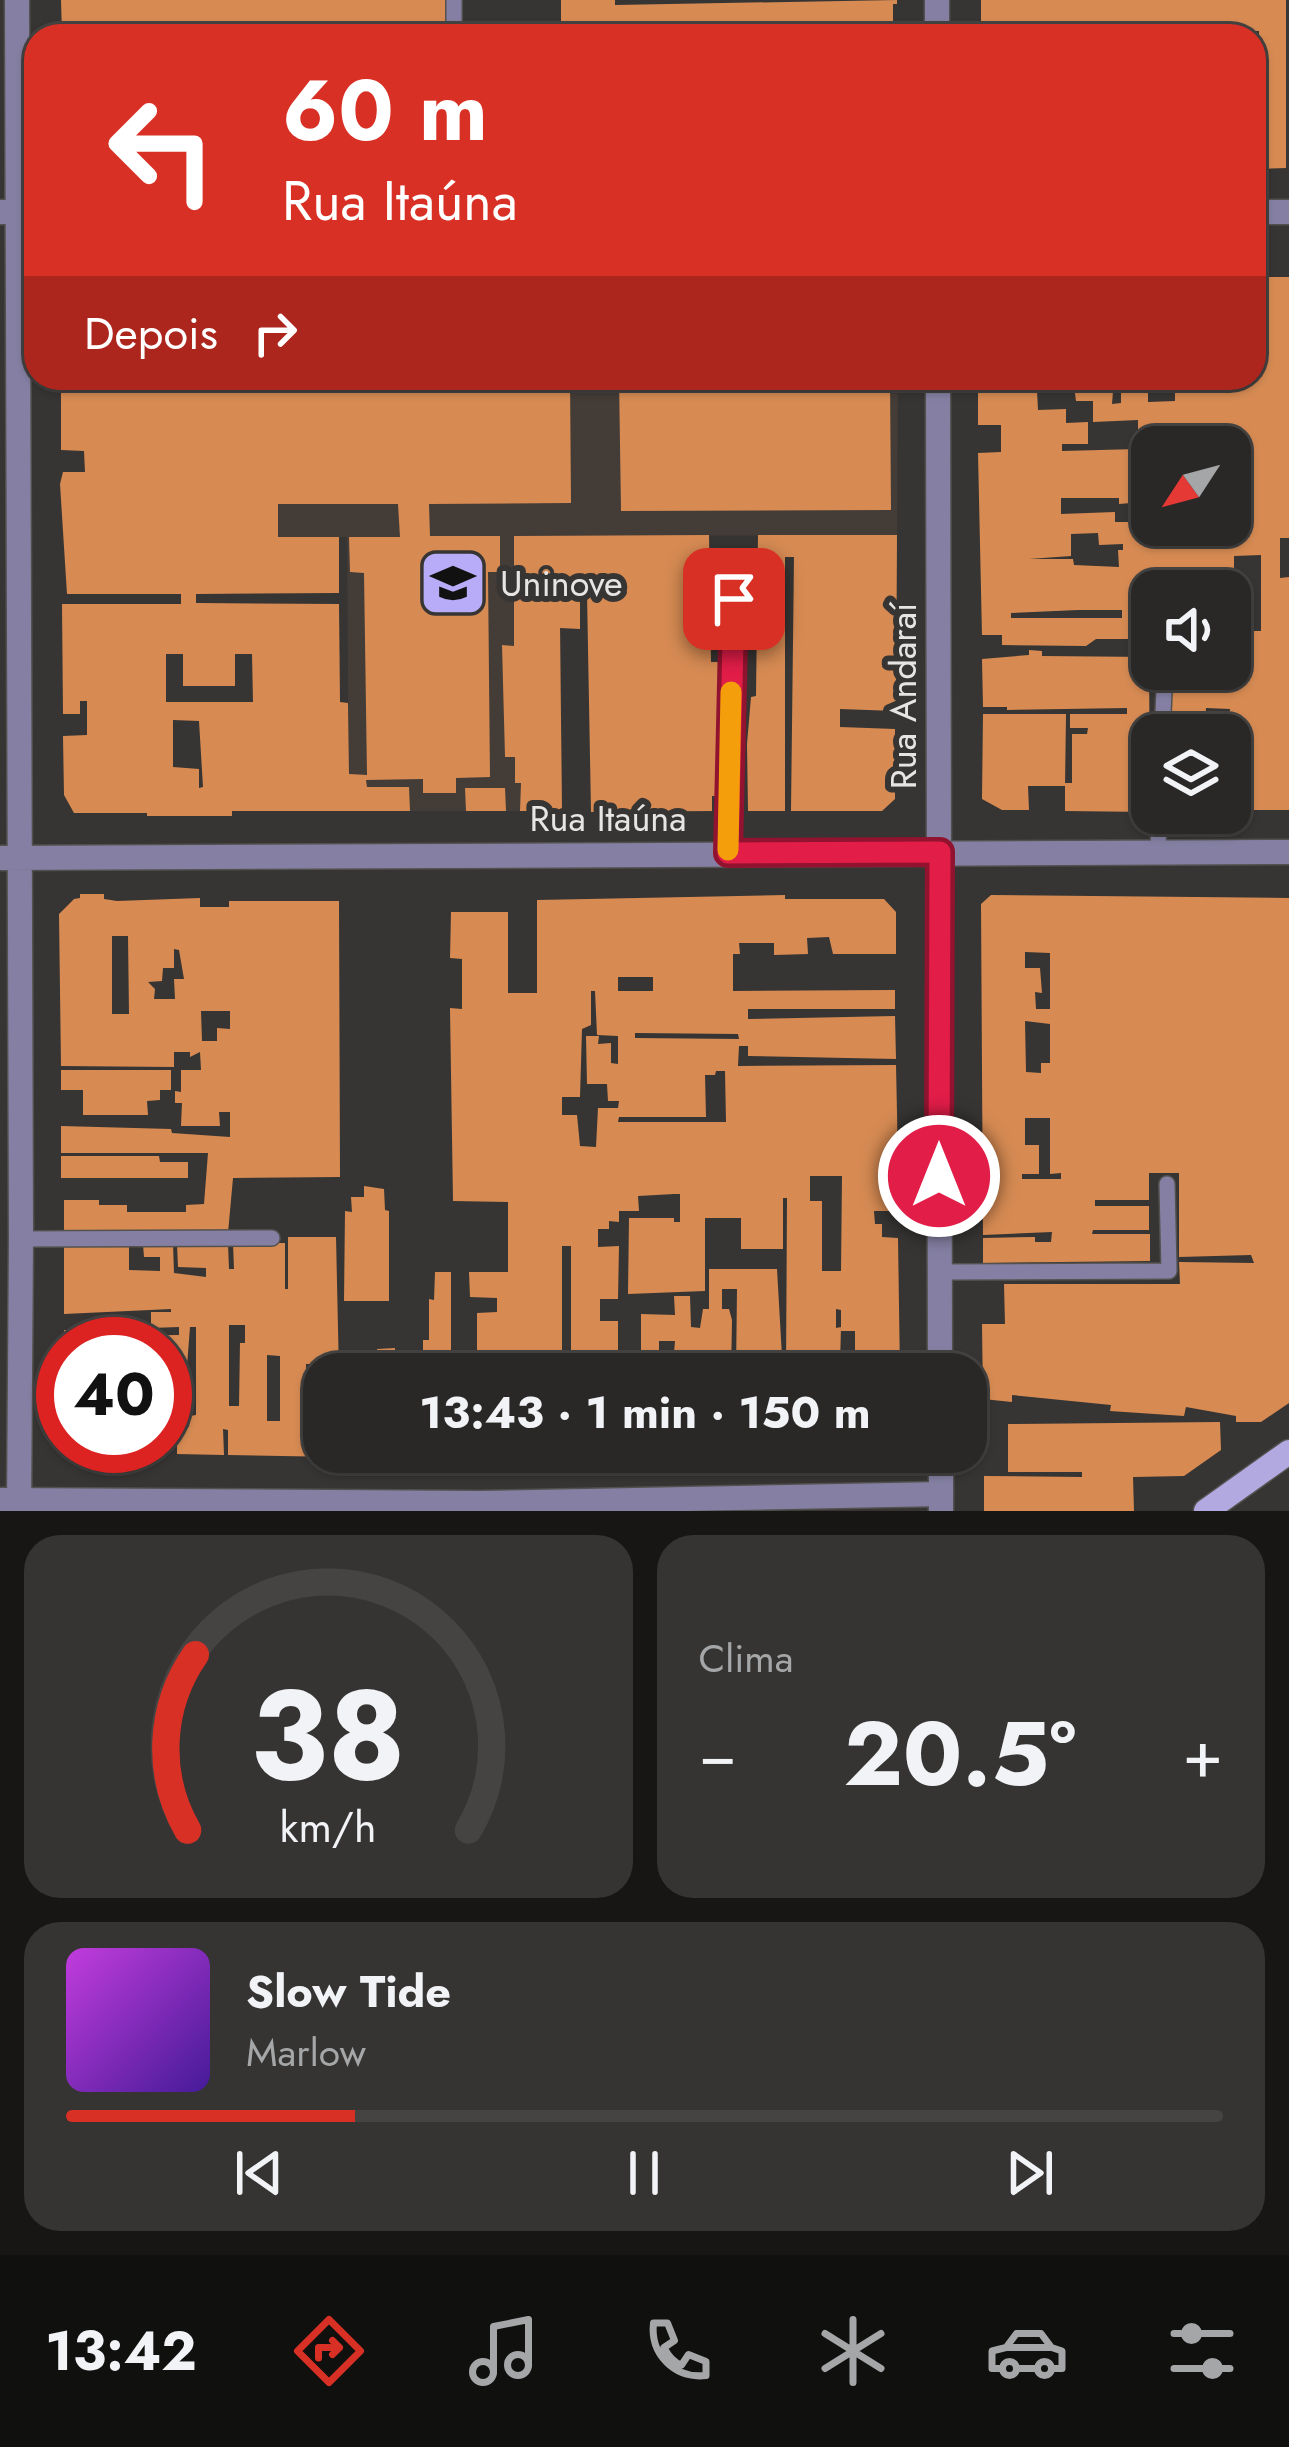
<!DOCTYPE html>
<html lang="pt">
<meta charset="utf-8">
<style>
:root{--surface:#292826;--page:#353432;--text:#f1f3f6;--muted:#a5a6a7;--line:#454443;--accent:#d93025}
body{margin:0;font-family:Jost,sans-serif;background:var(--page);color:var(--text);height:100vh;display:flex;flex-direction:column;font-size:45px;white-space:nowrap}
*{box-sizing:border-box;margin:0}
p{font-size:39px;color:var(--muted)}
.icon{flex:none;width:66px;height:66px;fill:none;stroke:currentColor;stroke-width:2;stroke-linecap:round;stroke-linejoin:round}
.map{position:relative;height:1511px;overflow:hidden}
.panel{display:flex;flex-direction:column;gap:24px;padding:24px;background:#171615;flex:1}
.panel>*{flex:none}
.top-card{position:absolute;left:24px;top:24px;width:1242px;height:366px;border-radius:36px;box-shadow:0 3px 9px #0004,0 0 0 3px var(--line);background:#d93025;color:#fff;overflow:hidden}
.needle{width:78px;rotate:234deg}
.tools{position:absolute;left:1131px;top:426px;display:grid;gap:24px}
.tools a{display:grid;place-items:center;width:120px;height:120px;border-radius:24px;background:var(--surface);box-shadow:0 3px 9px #0004,0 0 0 3px var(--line);font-size:60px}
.speed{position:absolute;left:36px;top:1317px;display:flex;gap:24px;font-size:60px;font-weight:700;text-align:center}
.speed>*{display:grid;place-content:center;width:156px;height:156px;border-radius:50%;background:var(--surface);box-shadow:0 3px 9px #0004,0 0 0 3px var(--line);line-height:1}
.speed .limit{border:18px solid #d22;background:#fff;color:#111}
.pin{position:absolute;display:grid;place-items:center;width:102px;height:102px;color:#fff;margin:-51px;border-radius:24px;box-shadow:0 6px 18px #0006}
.me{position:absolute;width:132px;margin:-66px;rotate:0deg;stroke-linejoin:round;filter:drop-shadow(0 0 9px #0008)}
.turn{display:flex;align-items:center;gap:42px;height:252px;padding:0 60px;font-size:54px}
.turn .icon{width:156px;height:156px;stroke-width:2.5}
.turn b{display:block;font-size:84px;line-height:102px}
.then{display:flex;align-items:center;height:114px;padding:0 60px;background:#0003;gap:24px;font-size:45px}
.big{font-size:90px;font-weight:700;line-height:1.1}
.panel .tile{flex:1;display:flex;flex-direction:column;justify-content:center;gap:18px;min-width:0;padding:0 42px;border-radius:36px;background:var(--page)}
.panel .dial{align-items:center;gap:0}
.dial svg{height:312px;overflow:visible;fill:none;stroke:var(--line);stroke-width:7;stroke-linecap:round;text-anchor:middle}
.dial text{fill:var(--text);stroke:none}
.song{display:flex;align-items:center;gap:36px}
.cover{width:144px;height:144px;border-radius:18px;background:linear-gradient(135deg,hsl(290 70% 55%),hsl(260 70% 35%))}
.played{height:12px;border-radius:6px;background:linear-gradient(90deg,var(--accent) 25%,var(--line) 25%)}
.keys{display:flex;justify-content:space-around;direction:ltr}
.heat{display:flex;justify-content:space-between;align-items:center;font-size:66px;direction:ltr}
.panel .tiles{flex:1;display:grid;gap:24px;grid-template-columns:1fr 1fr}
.tile:last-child{grid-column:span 2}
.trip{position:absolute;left:303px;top:1353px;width:684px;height:120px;border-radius:36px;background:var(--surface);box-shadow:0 3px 9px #0004,0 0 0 3px var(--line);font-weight:700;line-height:120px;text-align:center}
.dock{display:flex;height:192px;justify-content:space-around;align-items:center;background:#10100f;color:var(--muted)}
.dock .icon{width:84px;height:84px}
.dock .active{color:var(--accent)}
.dock b{font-size:54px;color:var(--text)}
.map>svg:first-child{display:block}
.built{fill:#443c37}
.building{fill:#d78b53;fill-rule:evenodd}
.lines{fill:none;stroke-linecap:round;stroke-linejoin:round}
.service-casing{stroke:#53514f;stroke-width:18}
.minor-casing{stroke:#53514f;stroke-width:27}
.tertiary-casing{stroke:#53514f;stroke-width:27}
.secondary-casing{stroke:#53514f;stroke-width:27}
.service{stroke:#8580a3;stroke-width:15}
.minor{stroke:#8580a3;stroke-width:24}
.tertiary{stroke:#8580a3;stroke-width:24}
.secondary{stroke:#b2a9e1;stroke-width:24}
.route-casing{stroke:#92132f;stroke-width:30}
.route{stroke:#e11d48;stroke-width:21}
.slow{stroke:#f59e0b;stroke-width:21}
.labels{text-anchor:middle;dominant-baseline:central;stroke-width:12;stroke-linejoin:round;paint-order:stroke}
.poi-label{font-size:36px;fill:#e7e5e4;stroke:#373533;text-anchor:start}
.street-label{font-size:36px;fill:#e7e5e4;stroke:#373533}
</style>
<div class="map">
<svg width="1289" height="1511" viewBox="0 0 1289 1511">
<rect width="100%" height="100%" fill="#373533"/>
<!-- built -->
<path class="built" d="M 228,378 L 898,378 L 897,535 L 560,536 L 562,811 L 349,811 L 347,537 L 229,537 Z"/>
<!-- building -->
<path class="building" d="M 61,0 L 449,0 L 449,36 L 78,36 L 62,34 Z
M 561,0 L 615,0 L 615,5 L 897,0 L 897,4 L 893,4 L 893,36 L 561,36 Z
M 981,0 L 1286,0 L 1286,168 L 1259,169 L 1259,31 L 1019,32 L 1019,36 L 981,36 Z
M 1254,257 L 1260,257 L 1260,277 L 1289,277 L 1289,538 L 1280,538 L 1280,578 L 1289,577 L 1289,810 L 1230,810 L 1227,735 L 1230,709 L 1206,708 L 1205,723 L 1195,722 L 1195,735 L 1170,735 L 1171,669 L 1230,669 L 1230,631 L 1261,631 L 1261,555 L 1234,556 L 1234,591 L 1152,591 L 1149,650 L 1130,650 L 1131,639 L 1096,639 L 1086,646 L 1002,645 L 1002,635 L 982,635 L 978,453 L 1001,452 L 1001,425 L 978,425 L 978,378 L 1059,378 L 1058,391 L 1037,391 L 1038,410 L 1066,409 L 1066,423 L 1088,422 L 1088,444 L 1062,444 L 1062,451 L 1138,449 L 1138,420 L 1093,422 L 1093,401 L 1076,401 L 1073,378 L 1114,378 L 1112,404 L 1121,403 L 1121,379 L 1148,378 L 1148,402 L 1175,401 L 1175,378 L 1254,378 ZM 1152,447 L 1230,447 L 1230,525 L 1152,525 ZM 1061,498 L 1119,498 L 1119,504 L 1131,503 L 1131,522 L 1115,522 L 1115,512 L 1061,514 ZM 1098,533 L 1099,545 L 1123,544 L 1123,550 L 1118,550 L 1119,567 L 1074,565 L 1073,559 L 1029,559 L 1071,556 L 1071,534 ZM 1078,610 L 1122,610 L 1122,618 L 1011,618 L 1011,613 Z
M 61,378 L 570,378 L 571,503 L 429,504 L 430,536 L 500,536 L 500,572 L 488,572 L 490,777 L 456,778 L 456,793 L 423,793 L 423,779 L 366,780 L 367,787 L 409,787 L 410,811 L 232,811 L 232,816 L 147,816 L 147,813 L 74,813 L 64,795 L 63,736 L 87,735 L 87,701 L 80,701 L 80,714 L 63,714 L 62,604 L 181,604 L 181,594 L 67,594 L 60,484 L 63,472 L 85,472 L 84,451 L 61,450 ZM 278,504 L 398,504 L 400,537 L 349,537 L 350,572 L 364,573 L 367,775 L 349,774 L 348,703 L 340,702 L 339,604 L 196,603 L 196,594 L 339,593 L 339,537 L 278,537 ZM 166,654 L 183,654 L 183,686 L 235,686 L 235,654 L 252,654 L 253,702 L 166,702 ZM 173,720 L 199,721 L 203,787 L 199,788 L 199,769 L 173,767 Z
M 619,378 L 890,378 L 891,510 L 621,511 Z
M 709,535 L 711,662 L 722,662 L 724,680 L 724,796 L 712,796 L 712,811 L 591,812 L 587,593 L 580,593 L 580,629 L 560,628 L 562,811 L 520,811 L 521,783 L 515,783 L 515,757 L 505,757 L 502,645 L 514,646 L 514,536 Z
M 758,535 L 897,535 L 896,711 L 840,709 L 840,727 L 895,729 L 895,799 L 882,811 L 791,811 L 794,557 L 785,557 L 785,811 L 748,811 L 747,744 L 751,697 L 756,696 Z
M 1029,650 L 1042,651 L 1042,656 L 1149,657 L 1150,812 L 1065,811 L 1065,783 L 1072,783 L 1072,734 L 1087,734 L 1088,728 L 1070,728 L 1070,714 L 1127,714 L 1127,708 L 1007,710 L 1007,707 L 983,707 L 982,659 L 1029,655 Z
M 983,714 L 1066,714 L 1065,786 L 1028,786 L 1029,810 L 1002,810 L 982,799 Z
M 465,788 L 505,788 L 506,811 L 466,811 Z
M 80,894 L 104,894 L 104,899 L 117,901 L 200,898 L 200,907 L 229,907 L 229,901 L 339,901 L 340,1177 L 233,1178 L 228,1233 L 64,1233 L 64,1200 L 99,1200 L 99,1205 L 127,1205 L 127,1212 L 186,1212 L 186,1205 L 204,1204 L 208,1153 L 61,1153 L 61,1126 L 171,1129 L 172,1133 L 230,1137 L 230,1112 L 219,1112 L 220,1126 L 181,1126 L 182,1103 L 175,1103 L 175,1091 L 181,1092 L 181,1070 L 201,1070 L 200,1052 L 190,1057 L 190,1052 L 174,1052 L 174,1067 L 61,1066 L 59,914 L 74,899 L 80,898 ZM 112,936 L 128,936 L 129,1014 L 112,1014 ZM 174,949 L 179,950 L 184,979 L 174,979 L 175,999 L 154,999 L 155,989 L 148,982 L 162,981 L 163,968 L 174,968 ZM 201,1011 L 230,1011 L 230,1029 L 217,1028 L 217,1041 L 202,1041 Z
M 785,895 L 785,899 L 884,899 L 896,912 L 896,954 L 833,954 L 829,937 L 807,938 L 808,954 L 774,955 L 774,943 L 739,943 L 740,954 L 733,954 L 733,991 L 895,990 L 895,1009 L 748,1009 L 748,1019 L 895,1016 L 896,1059 L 748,1056 L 748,1046 L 739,1046 L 738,1066 L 896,1065 L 899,1211 L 874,1211 L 875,1224 L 882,1224 L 882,1237 L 898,1238 L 900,1374 L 786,1374 L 787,1198 L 783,1198 L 783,1249 L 741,1249 L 741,1218 L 705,1218 L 705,1291 L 628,1294 L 629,1218 L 674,1218 L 674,1222 L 680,1222 L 680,1194 L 674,1194 L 638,1196 L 639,1211 L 619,1211 L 619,1222 L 609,1221 L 609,1229 L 598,1229 L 598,1247 L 619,1246 L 618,1299 L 600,1299 L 600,1321 L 618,1321 L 618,1374 L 571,1374 L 571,1246 L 562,1246 L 562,1374 L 477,1374 L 477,1313 L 497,1312 L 497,1298 L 470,1297 L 469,1272 L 508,1272 L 508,1202 L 453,1201 L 450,1008 L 462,1009 L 462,959 L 450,958 L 451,912 L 508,912 L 508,993 L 537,993 L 537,900 ZM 618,977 L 653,977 L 653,991 L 618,991 ZM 591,991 L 595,991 L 597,1035 L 618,1036 L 618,1064 L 611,1063 L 611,1043 L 598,1044 L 599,1036 L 586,1036 L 587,1084 L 607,1084 L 608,1101 L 619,1101 L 618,1108 L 598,1108 L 596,1147 L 580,1146 L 577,1115 L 562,1115 L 562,1097 L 580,1097 L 582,1029 L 591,1025 ZM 635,1033 L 738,1034 L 739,1039 L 635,1038 ZM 716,1071 L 725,1071 L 726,1122 L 618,1122 L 619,1117 L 706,1117 L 705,1075 L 715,1075 ZM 810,1176 L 842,1176 L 841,1271 L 822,1271 L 822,1201 L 810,1201 ZM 836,1309 L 841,1310 L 841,1331 L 855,1331 L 855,1365 L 840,1364 L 841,1327 L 836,1328 Z
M 991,895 L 1289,898 L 1289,1403 L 1261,1422 L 1236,1422 L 1236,1416 L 1186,1407 L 1184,1416 L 1110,1411 L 1111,1405 L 1012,1395 L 1012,1402 L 983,1399 L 982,1324 L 1005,1324 L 1004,1284 L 1180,1284 L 1179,1262 L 1254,1263 L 1251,1255 L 1179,1257 L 1179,1173 L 1149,1173 L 1149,1200 L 1095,1200 L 1095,1206 L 1149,1206 L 1149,1230 L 1093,1230 L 1092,1234 L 1150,1234 L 1150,1261 L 983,1263 L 983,1238 L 1035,1237 L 1035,1242 L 1051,1242 L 1052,1232 L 983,1235 L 981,904 ZM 1025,952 L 1050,953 L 1050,1009 L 1036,1009 L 1035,992 L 1042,993 L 1040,968 L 1025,968 ZM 1025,1021 L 1050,1024 L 1050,1063 L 1041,1063 L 1041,1073 L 1026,1072 ZM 1025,1118 L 1050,1118 L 1050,1174 L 1061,1173 L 1061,1179 L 1022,1179 L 1022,1174 L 1039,1174 L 1039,1145 L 1025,1145 Z
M 61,1070 L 171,1070 L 171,1090 L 160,1090 L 160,1100 L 147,1101 L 148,1115 L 83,1115 L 83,1090 L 61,1090 Z
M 61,1156 L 159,1156 L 160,1162 L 188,1162 L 188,1178 L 61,1178 Z
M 364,1186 L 384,1189 L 385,1210 L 389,1211 L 389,1301 L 344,1301 L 345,1211 L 352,1212 L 351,1197 L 364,1197 Z
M 288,1237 L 336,1237 L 339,1374 L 324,1374 L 324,1391 L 310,1391 L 315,1364 L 306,1364 L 307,1424 L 317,1424 L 316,1404 L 324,1405 L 324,1452 L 338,1452 L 338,1457 L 228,1455 L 228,1430 L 223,1429 L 224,1455 L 177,1454 L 177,1442 L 165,1442 L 165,1427 L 189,1427 L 190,1416 L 196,1415 L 196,1327 L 190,1327 L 185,1392 L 173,1392 L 173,1418 L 165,1418 L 165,1344 L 64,1344 L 64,1330 L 96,1329 L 96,1336 L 179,1335 L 179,1327 L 151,1328 L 151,1312 L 171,1312 L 171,1309 L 64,1314 L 64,1245 L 129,1244 L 129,1270 L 160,1271 L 160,1257 L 144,1257 L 143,1244 L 173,1244 L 174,1273 L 206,1277 L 206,1268 L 178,1267 L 177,1244 L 228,1244 L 229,1269 L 234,1269 L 233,1243 L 285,1243 L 285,1289 L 288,1289 ZM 229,1325 L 245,1325 L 245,1343 L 240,1343 L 239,1406 L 229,1406 ZM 267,1355 L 280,1356 L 280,1421 L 267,1421 Z
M 709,1269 L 777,1269 L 783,1374 L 736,1374 L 737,1289 L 722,1289 L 722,1309 L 729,1309 L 732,1320 L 731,1374 L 686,1374 L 686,1354 L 674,1353 L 675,1341 L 659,1341 L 659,1354 L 666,1354 L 666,1374 L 641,1374 L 641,1314 L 675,1315 L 674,1296 L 690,1296 L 691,1327 L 700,1328 L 703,1309 L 709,1309 Z
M 435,1272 L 451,1272 L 451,1374 L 423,1374 L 423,1340 L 429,1340 L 429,1299 L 434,1300 Z
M 395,1348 L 395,1374 L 385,1374 L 386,1367 L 377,1366 L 377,1349 Z
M 1220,1422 L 1221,1450 L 1184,1476 L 1133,1477 L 1134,1511 L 984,1511 L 984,1476 L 1082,1477 L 1082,1472 L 1008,1472 L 1008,1424 Z
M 64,1446 L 157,1446 L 157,1459 L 64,1458 Z"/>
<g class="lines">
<defs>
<path id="service" d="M 454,0 L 454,36
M 1162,735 L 1165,669
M 728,853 L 734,599
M 1158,853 L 1159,813
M 21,1239 L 272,1238
M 938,1272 L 1169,1271 L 1167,1184"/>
<path id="minor" d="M 17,0 L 21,1239 L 19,1511
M 0,858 L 1289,852
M 0,1500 L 480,1503 L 941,1494"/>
<path id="tertiary" d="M 937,0 L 937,36
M 0,212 L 36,212
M 1254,212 L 1289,212
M 938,378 L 940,1374
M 941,1452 L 941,1511"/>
<path id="secondary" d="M 1206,1511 L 1289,1452"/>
</defs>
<!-- service casing -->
<use href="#service" class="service-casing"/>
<!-- minor casing -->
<use href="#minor" class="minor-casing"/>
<!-- tertiary casing -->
<use href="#tertiary" class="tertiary-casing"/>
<!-- secondary casing -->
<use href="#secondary" class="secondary-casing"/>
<!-- service -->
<use href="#service" class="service"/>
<!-- minor -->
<use href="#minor" class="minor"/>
<!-- tertiary -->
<use href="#tertiary" class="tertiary"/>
<!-- secondary -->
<use href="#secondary" class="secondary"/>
</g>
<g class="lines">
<defs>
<path id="route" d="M 734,599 L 728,853 L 940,852 L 939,1176"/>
</defs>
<!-- route casing -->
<use href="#route" class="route-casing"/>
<!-- route -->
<use href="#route" class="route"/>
<!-- slow -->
<path class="slow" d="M 728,850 L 731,692"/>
</g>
<!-- icons -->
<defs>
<symbol id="university-square" viewBox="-11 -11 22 22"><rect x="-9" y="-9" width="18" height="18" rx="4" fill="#b8abf7" stroke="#373533"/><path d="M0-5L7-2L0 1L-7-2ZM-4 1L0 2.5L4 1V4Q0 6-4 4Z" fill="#111"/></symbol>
</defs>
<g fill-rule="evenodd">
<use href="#university-square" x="415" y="545" width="76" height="76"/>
</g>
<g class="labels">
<!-- poi labels -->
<g class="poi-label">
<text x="500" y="583">Uninove</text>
</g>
<!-- street labels -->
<g class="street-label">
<text transform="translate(903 696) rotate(-90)">Rua Andaraí</text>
<text x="608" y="818">Rua Itaúna</text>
</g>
</g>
</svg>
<div class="tools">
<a><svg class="needle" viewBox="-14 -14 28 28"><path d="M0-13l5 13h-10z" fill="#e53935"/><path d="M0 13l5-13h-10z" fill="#a5a6a7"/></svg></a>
<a><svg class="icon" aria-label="sound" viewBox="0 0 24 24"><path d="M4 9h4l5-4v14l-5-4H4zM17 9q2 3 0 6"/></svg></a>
<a><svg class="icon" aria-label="layers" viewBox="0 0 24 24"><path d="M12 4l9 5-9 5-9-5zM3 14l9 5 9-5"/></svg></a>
</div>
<div class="speed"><div class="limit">40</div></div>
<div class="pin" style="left:734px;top:599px;background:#d93025"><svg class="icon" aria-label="arrive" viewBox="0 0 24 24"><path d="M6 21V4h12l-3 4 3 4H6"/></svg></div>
<svg class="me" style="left:939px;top:1176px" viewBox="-20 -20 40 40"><circle r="17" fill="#e11d48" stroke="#fff" stroke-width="3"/><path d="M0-11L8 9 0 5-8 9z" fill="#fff"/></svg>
<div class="trip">13:43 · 1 min · 150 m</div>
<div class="top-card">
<div class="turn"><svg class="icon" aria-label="left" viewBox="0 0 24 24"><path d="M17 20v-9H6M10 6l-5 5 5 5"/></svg><div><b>60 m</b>Rua Itaúna</div></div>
<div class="then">Depois<svg class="icon" aria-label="right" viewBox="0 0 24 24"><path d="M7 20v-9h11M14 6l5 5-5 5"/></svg></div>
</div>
</div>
<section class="panel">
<div class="tiles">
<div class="tile dial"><svg viewBox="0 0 100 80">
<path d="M14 69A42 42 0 1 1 86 69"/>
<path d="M14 69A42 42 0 0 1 16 24" stroke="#d93025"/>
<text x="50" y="56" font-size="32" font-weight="700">38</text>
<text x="50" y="72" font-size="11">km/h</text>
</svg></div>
<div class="tile"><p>Clima</p>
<div class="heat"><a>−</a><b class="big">20.5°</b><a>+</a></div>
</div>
<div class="tile">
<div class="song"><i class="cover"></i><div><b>Slow Tide</b><p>Marlow</p></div></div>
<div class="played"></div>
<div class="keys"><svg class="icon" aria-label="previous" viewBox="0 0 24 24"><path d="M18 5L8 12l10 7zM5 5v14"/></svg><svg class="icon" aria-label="pause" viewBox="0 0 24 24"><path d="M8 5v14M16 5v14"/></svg><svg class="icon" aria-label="next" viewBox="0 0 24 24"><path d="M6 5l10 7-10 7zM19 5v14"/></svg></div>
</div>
</div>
</section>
<nav class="dock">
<b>13:42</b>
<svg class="icon active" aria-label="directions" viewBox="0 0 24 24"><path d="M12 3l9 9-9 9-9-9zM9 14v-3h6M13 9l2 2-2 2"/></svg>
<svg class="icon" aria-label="music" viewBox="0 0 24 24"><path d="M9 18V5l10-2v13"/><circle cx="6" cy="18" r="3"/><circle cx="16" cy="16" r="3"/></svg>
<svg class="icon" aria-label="phone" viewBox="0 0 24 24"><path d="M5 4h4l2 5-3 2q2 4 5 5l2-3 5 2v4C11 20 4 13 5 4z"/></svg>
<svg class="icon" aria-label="climate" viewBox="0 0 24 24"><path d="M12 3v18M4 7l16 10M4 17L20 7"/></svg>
<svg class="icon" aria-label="car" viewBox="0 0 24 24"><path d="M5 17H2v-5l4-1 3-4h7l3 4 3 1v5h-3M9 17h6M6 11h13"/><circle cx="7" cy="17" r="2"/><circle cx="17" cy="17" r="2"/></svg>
<svg class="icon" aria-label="filters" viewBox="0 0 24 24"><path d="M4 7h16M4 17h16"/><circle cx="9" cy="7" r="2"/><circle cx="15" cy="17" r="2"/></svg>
</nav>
